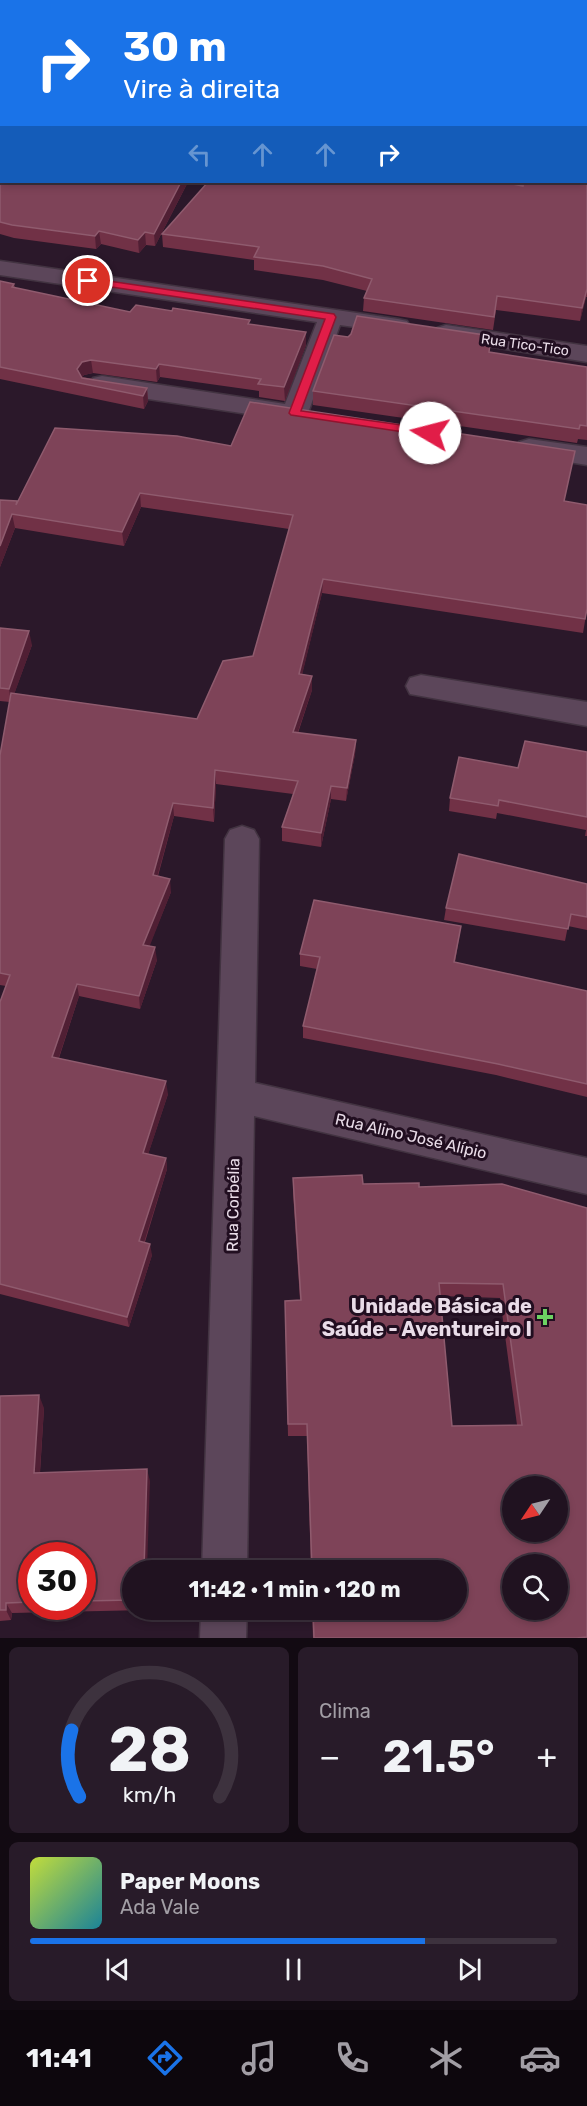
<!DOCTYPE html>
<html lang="pt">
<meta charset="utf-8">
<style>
:root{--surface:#201220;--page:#281b29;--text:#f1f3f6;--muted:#a29ea5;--line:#3d323e;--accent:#1a73e8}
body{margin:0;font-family:Rubik,sans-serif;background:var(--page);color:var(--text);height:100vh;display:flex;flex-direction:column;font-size:22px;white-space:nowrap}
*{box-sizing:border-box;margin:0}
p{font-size:20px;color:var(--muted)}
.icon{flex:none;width:33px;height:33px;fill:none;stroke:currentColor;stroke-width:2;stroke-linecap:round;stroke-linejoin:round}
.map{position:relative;height:1638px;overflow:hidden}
.drawer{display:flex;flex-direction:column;gap:9px;padding:9px;background:#120a12;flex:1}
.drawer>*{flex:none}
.hud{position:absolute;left:0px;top:0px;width:588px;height:183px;box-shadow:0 3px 9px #0003,0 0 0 2px var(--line);background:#1a73e8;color:#fff;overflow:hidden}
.needle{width:39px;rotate:235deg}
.buttons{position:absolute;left:502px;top:1476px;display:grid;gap:12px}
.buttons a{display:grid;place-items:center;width:66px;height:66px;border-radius:50%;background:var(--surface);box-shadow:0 3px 9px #0003,0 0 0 2px var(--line);font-size:30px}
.speed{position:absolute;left:18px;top:1542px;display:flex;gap:12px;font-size:30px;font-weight:700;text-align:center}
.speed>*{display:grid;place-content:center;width:78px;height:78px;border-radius:50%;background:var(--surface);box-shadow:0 3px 9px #0003,0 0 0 2px var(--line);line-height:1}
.speed .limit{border:9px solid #d22;background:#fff;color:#111}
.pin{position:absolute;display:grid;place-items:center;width:51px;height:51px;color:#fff;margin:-26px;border:3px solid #fff;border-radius:50%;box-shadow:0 2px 6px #0007}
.me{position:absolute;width:66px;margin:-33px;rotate:278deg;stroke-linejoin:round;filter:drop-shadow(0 0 4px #0008)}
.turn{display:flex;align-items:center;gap:21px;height:126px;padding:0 24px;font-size:27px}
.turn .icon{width:78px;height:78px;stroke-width:2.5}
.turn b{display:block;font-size:42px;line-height:51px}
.lanes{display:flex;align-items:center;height:57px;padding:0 24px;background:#0003;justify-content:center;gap:30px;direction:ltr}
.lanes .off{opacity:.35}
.big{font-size:45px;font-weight:700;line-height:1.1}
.drawer .card{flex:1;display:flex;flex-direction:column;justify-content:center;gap:9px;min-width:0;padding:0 21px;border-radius:9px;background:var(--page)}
.drawer .dial{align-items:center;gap:0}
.dial svg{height:156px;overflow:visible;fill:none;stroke:var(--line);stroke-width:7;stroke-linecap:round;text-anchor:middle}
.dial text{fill:var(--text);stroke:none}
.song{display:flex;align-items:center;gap:18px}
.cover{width:72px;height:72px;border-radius:9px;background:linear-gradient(135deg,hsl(70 70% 55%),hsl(190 70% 35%))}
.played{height:6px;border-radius:3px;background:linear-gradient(90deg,var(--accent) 75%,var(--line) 75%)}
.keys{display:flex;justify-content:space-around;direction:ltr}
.heat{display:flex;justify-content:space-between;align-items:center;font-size:33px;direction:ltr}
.drawer .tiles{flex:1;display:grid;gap:9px;grid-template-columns:1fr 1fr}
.card:last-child{grid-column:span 2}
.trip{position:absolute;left:122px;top:1560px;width:345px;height:60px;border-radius:30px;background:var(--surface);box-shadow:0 3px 9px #0003,0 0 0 2px var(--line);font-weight:700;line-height:60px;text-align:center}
.dock{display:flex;height:96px;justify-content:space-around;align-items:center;background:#0d070d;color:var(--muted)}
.dock .icon{width:42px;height:42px}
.dock .active{color:var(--accent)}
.dock b{font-size:27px;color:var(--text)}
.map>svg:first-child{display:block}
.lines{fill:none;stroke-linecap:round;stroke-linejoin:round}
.minor-casing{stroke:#423341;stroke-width:3}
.tertiary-casing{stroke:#423341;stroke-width:3}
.minor{fill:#5c465a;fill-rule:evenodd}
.tertiary{fill:#5c465a;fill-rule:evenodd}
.wall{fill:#713146;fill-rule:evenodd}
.shaded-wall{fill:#501f34}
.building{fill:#7e4358;stroke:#8f5b6e;stroke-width:1.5;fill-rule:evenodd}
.route{fill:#e11d48;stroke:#92132f;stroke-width:1.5}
.poi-dot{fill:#6cd362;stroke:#210e20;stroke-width:2}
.labels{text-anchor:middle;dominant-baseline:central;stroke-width:6;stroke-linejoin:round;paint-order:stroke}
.far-street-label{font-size:14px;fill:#e9dce8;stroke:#210e20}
.street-label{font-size:16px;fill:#e9dce8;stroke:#210e20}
.near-poi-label{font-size:20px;font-weight:bold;fill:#e9dce8;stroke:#210e20;text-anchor:end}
</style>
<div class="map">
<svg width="587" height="1638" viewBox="0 0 587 1638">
<rect width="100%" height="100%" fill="#2b182a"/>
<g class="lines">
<defs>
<path id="minor" d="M 322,0 L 342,0 L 320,2 Z
M 0,74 L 2,74 L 2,87 L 0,87 Z
M 0,261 L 398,319 L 407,321 L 410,326 L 407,331 L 398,333 L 340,325 L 308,413 L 304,419 L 295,421 L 102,392 L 93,390 L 89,384 L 93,378 L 102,376 L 285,404 L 317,322 L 0,275 Z
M 446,325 L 587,346 L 587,362 L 437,338 L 433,333 L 437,328 Z
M 529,439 L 587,447 L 587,465 L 519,454 L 516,448 L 519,442 Z
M 421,675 L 587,702 L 587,726 L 410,694 L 406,686 L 410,678 Z
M 242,826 L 254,830 L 259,839 L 255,1083 L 587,1158 L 587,1194 L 254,1116 L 247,1570 L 202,1570 L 225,839 L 230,830 Z
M 201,1610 L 247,1610 L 246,1638 L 200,1638 Z"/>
<path id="tertiary" d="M 2,11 L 2,25 L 0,25 L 0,12 Z"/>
</defs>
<!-- minor casing -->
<use href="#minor" class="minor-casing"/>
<!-- tertiary casing -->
<use href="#tertiary" class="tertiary-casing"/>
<!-- minor -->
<use href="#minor" class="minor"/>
<!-- tertiary -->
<use href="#tertiary" class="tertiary"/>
</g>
<!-- wall -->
<path class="wall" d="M 65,0 L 287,0 L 287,2 L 65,2 Z
M 0,84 L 2,182 L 188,182 L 155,246 L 146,245 L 139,253 L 101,244 L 96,249 L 14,238 L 0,234 Z
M 587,145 L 587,297 L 586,297 L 580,321 L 496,310 L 493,330 L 363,311 L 364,298 L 367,291 L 323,280 L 254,270 L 254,260 L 163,247 L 162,234 L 523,186 Z
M 0,281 L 14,284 L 15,288 L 130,312 L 250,324 L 306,345 L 285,401 L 259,397 L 259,391 L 160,377 L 157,382 L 93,373 L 84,375 L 82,377 L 147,388 L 148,401 L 144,409 L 0,379 Z
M 348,337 L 489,352 L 587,367 L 587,440 L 578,439 L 577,443 L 313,405 L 313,391 Z
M 231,446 L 572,465 L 564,501 L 587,609 L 583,633 L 322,593 L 302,674 L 312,676 L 312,690 L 298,733 L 356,740 L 355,754 L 346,801 L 331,799 L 321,847 L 282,841 L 282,827 L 293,794 L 216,784 L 214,822 L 174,816 L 158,876 L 171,892 L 149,946 L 157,960 L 140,1009 L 79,996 L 59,1058 L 168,1094 L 148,1154 L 166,1158 L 167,1169 L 145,1242 L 152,1255 L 129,1327 L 0,1294 L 0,1002 L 6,986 L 0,985 L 0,755 L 10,702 L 0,701 L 0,628 L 32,645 L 14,694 L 197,719 L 253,656 L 289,529 L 141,507 L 124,546 L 15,528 L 0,567 L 0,500 L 17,501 Z
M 587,752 L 587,836 L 585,836 L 586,830 L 497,813 L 496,819 L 449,811 L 450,798 L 518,768 Z
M 587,884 L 587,930 L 568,926 L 565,941 L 444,920 L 446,908 Z
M 461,926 L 455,962 L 587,991 L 587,1097 L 496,1075 L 303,1038 L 303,1026 L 317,969 L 300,966 L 300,954 Z
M 293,1178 L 363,1184 L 419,1187 L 587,1208 L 587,1638 L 313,1638 L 312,1610 L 456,1610 L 456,1570 L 311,1570 L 307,1436 L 288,1436 L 285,1301 L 300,1300 L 293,1192 ZM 440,1296 L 500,1298 L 517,1425 L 452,1426 Z
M 0,1396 L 44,1408 L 40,1473 L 150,1481 L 132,1570 L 132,1610 L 146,1610 L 12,1613 L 11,1620 L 0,1621 ZM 32,1556 L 82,1556 L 82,1606 L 32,1606 Z"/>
<!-- shaded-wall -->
<path class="shaded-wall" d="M 181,182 L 188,182 L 155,246 L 154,234 Z
M 99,231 L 101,244 L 96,249 L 95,236 Z
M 145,232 L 146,245 L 139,253 L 138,240 Z
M 587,289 L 586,297 L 580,321 L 582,308 Z
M 306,332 L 306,345 L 285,401 L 284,387 Z
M 91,360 L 93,373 L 84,375 L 78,382 L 77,369 L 82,362 Z
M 159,364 L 160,377 L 157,382 L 156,369 Z
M 147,388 L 148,401 L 144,409 L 143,396 Z
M 140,493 L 141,507 L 124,546 L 122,532 Z
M 12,514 L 15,528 L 0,567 L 0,546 Z
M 323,579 L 322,593 L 299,688 L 299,674 Z
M 29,631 L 32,645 L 11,703 L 9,689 Z
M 312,676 L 312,690 L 293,746 L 293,732 Z
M 356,740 L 355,754 L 346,801 L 347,788 Z
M 215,770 L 216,784 L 214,822 L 213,808 Z
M 331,786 L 331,799 L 321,847 L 321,833 Z
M 173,803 L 174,816 L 154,888 L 153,875 Z
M 170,879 L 171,892 L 145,958 L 143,945 Z
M 155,947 L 157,960 L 140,1009 L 139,996 Z
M 77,984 L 79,996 L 55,1069 L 52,1057 Z
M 166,1081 L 168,1094 L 145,1164 L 143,1153 Z
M 166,1158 L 167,1169 L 141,1252 L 139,1241 Z
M 150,1244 L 152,1255 L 129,1327 L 127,1317 Z
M 39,1395 L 44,1408 L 39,1485 L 34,1473 Z
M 147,1469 L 150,1481 L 147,1570 L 144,1570 Z
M 6,1603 L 12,1613 L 11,1620 L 6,1610 Z"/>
<!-- building -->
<path class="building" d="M 70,0 L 281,0 L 280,2 L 81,2 Z
M 370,0 L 587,0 L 587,129 L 586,2 L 369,2 Z
M 2,82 L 2,182 L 181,182 L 154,234 L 145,232 L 138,240 L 99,231 L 95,236 L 12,225 L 0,222 L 0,84 Z
M 587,145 L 587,289 L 582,308 L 497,296 L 494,317 L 364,298 L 372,279 L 323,266 L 254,257 L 259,247 L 162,234 L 208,182 L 503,182 L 523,186 L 524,182 L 586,182 Z
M 0,281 L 14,284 L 12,287 L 130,312 L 136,305 L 172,311 L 173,308 L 250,320 L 248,324 L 306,332 L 284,387 L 258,384 L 261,379 L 159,364 L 156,369 L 91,360 L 82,362 L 77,369 L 82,378 L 147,388 L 143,396 L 0,367 Z
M 357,316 L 491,336 L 489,352 L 587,367 L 587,426 L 580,425 L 579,429 L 313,391 L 334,335 L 348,337 L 351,334 Z
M 250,402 L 575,451 L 564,501 L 587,505 L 587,609 L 585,619 L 323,579 L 299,674 L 312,676 L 293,732 L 356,740 L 347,788 L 331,786 L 321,833 L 282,827 L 298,781 L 215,770 L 213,808 L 173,803 L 153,875 L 170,879 L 143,945 L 155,947 L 139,996 L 77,984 L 52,1057 L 166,1081 L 143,1153 L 166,1158 L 139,1241 L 150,1244 L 127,1317 L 0,1284 L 0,1002 L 10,975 L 0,973 L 0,755 L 11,693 L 197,719 L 223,661 L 253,656 L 293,515 L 140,493 L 122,532 L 12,514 L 0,546 L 0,500 L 17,501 L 16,505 L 55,428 L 177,436 L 231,446 Z
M 0,628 L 29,631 L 9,689 L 0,688 Z
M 525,741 L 587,752 L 587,817 L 499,800 L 498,806 L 450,798 L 459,757 L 518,768 Z
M 459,854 L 587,884 L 587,917 L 571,914 L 568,929 L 446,908 Z
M 314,900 L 461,926 L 454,962 L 587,991 L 587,1084 L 498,1064 L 303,1026 L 320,957 L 300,954 Z
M 362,1175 L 363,1184 L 419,1183 L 419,1187 L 502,1184 L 587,1208 L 587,1637 L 576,1638 L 314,1638 L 313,1610 L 456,1610 L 456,1570 L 312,1570 L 307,1424 L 288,1424 L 285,1301 L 301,1300 L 293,1178 ZM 439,1283 L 503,1284 L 522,1425 L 452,1426 ZM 513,1486 L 558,1486 L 558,1532 L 513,1532 ZM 513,1564 L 558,1564 L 558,1610 L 513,1610 Z
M 39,1395 L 34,1473 L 147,1469 L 144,1570 L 132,1570 L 132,1600 L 82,1601 L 82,1556 L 32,1556 L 32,1602 L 6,1603 L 6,1610 L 0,1610 L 0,1396 Z"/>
<!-- route -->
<path class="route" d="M 88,278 L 334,314 L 336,317 L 301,411 L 430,429 L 435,433 L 430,436 L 291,415 L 289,413 L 325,319 L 85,283 L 83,281 Z"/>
<!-- markers -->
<path class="poi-dot" d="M542 1308h6v6h6v6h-6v6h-6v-6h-6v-6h6z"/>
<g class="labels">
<!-- far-street labels -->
<g class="far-street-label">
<text transform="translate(525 345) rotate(8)">Rua Tico-Tico</text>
</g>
<!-- street labels -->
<g class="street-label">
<text transform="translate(411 1136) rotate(13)">Rua Alino José Alípio</text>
<text transform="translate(233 1205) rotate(-89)">Rua Corbélia</text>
</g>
<!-- near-poi labels -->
<g class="near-poi-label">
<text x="532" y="1306">Unidade Básica de<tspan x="532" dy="23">Saúde - Aventureiro I</tspan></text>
</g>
</g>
</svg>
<div class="buttons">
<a><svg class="needle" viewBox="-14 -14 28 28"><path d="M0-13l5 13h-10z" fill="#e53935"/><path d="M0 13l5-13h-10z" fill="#a29ea5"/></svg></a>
<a><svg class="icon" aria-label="search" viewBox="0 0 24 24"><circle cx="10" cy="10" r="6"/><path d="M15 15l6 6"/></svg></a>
</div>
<div class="speed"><div class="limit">30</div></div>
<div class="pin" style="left:88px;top:281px;background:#d93025"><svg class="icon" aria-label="arrive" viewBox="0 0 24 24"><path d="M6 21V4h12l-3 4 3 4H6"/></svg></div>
<svg class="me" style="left:430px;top:433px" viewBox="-20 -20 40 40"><circle r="19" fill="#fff"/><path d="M0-13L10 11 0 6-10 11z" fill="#e11d48"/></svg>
<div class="trip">11:42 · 1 min · 120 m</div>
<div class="hud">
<div class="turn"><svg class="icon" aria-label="right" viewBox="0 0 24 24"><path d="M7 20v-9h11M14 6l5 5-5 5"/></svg><div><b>30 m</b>Vire à direita</div></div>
<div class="lanes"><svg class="icon off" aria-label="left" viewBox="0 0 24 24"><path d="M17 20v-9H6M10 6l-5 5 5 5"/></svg><svg class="icon off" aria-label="ahead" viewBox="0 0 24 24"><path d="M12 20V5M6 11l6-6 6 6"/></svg><svg class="icon off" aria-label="ahead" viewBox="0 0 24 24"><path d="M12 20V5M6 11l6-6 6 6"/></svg><svg class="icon" aria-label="right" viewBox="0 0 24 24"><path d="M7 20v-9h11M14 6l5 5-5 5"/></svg></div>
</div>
</div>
<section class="drawer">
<div class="tiles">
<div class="card dial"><svg viewBox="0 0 100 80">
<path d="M14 69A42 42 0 1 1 86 69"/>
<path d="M14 69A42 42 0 0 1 10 35" stroke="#1a73e8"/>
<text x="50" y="56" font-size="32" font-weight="700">28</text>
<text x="50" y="72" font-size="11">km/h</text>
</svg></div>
<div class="card"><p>Clima</p>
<div class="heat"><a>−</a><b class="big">21.5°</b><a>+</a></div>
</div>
<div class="card">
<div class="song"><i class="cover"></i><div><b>Paper Moons</b><p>Ada Vale</p></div></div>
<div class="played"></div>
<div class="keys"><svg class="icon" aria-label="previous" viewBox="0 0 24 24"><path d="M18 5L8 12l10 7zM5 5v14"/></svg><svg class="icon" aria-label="pause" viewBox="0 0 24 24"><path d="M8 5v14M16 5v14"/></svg><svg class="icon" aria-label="next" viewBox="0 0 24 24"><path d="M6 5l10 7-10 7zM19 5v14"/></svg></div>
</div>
</div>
</section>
<nav class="dock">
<b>11:41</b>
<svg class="icon active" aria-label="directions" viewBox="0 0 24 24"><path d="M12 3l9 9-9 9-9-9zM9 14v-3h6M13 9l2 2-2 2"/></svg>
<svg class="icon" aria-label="music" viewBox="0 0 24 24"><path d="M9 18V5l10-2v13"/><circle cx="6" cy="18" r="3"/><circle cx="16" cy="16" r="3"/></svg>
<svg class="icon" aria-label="phone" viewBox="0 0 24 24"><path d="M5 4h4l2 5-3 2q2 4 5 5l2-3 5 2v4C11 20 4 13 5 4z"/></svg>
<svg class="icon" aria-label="climate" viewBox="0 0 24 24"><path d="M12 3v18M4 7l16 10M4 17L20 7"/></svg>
<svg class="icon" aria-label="car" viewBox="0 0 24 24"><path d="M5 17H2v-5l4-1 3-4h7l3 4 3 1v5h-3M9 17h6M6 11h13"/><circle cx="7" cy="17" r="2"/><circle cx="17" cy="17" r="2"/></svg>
</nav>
